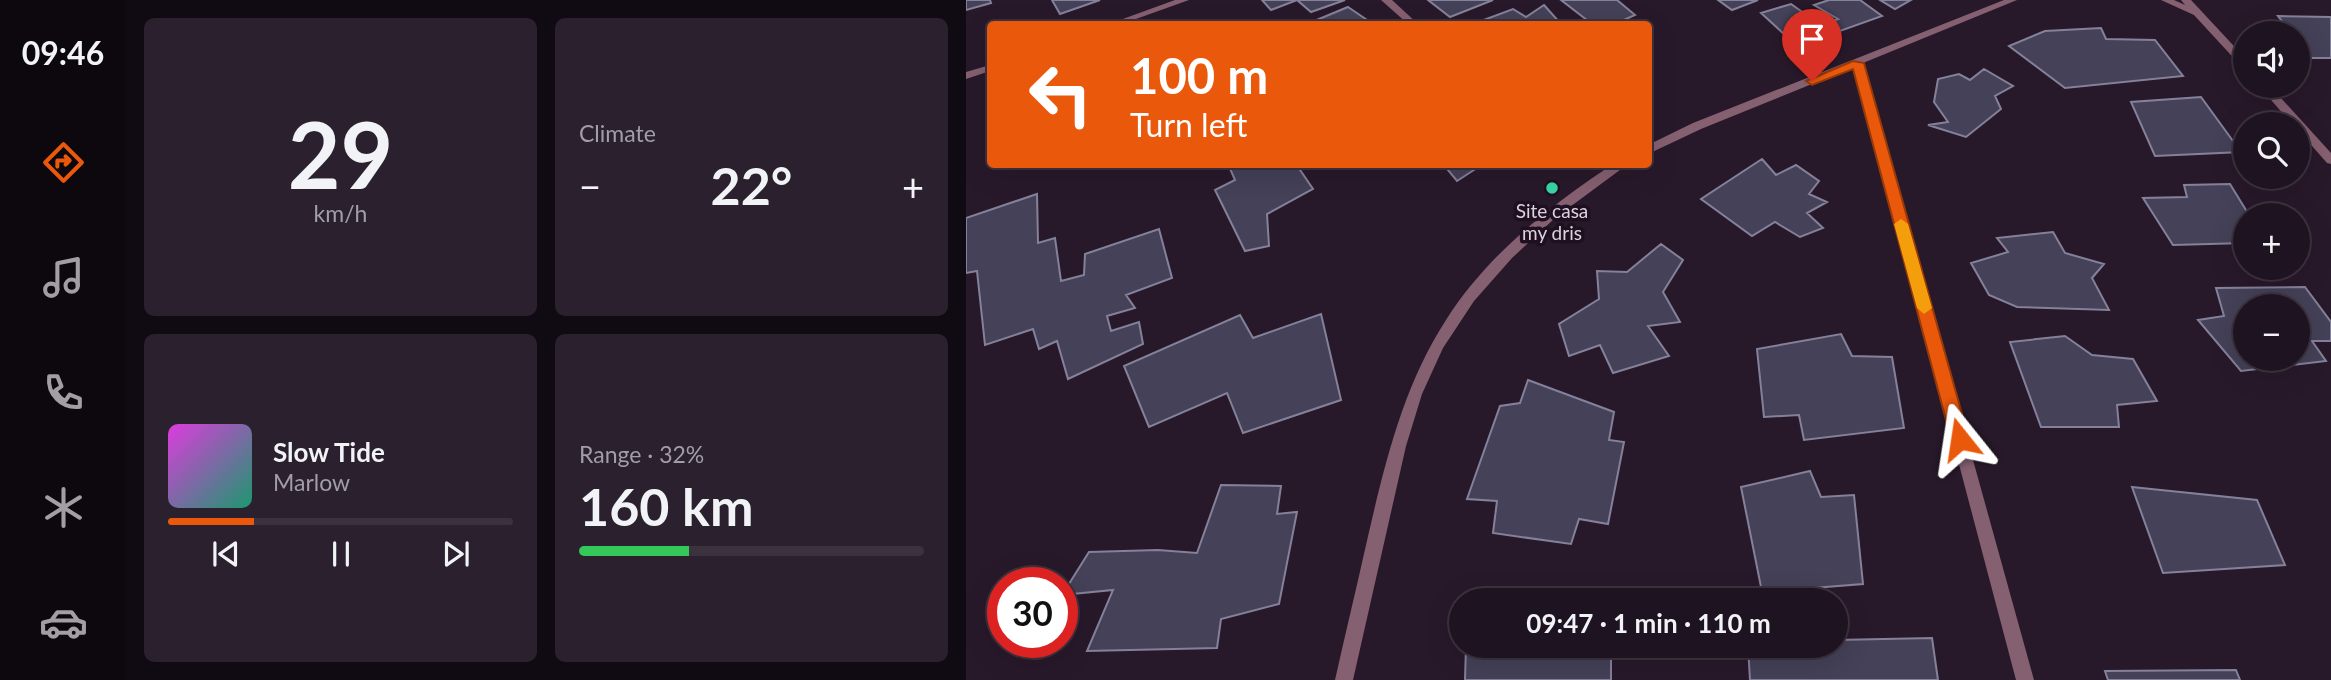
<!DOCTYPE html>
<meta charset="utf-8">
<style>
:root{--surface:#1e1320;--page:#2b202d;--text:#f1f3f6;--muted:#a19ea5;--line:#3c323e;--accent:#ea580c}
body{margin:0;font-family:Lato,sans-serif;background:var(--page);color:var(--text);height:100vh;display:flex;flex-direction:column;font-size:26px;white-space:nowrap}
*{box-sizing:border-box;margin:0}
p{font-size:23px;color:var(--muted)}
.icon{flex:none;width:38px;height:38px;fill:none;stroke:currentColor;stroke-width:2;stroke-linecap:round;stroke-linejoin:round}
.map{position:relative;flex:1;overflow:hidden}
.panel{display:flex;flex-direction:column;gap:18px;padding:18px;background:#100a12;width:840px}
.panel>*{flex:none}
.banner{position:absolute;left:21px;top:21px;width:665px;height:147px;border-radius:7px;box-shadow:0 7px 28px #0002,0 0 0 2px var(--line);background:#ea580c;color:#fff;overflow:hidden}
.fabs{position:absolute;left:1267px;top:21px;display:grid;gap:14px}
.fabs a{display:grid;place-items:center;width:77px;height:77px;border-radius:50%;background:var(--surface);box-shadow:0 7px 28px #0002,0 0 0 2px var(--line);font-size:35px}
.speed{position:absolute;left:21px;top:567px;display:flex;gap:14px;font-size:35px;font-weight:700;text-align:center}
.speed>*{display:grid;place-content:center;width:91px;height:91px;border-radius:50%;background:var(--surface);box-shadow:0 7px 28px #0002,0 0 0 2px var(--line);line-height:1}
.speed .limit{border:10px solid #d22;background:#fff;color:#111}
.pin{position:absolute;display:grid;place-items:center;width:60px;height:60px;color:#fff;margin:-72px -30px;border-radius:50% 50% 50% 0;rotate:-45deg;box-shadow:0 0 7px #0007}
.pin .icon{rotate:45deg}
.me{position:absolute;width:77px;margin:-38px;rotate:345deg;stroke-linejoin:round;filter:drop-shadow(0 0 5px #0008)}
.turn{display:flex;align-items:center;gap:24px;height:147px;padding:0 28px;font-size:32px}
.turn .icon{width:91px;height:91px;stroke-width:2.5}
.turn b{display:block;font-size:49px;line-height:60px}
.big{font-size:52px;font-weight:700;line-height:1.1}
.panel .tile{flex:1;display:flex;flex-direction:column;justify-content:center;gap:10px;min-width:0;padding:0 24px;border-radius:10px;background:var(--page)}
.panel .dial{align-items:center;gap:0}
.dial b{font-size:91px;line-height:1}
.song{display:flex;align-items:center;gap:21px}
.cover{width:84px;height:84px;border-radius:10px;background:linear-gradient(135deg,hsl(300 70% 55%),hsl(160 70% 35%))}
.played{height:7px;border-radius:4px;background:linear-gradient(90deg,var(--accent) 25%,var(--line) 25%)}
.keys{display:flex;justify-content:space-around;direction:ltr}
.heat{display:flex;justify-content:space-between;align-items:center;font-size:38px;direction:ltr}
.charge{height:10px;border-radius:5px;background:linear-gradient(90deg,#34c759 32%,var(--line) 0)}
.panel .tiles{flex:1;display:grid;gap:18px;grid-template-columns:repeat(2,1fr)}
.trip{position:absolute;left:483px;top:588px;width:399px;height:70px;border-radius:35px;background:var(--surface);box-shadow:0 7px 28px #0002,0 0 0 2px var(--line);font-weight:700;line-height:70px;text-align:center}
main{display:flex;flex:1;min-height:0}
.dock{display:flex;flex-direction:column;width:126px;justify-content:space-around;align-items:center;background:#0c080d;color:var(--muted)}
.dock .icon{width:49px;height:49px}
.dock .selected{color:var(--accent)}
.dock b{font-size:32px;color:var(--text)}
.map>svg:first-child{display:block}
.building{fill:#444158;stroke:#84819a;stroke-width:2;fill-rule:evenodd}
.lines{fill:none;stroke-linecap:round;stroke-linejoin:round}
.street{fill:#856070;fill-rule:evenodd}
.route{fill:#ea580c;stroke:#983908;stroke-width:2}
.slow{fill:#f59e0b}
.poi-dot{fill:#38d4a6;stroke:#1e1021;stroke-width:2.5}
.labels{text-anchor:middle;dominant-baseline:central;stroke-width:7;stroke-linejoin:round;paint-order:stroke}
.poi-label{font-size:19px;fill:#ddd2de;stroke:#1e1021}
</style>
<main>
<nav class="dock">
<b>09:46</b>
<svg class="icon selected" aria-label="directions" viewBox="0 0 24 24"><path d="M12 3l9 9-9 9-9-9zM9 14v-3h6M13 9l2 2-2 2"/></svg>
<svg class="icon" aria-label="music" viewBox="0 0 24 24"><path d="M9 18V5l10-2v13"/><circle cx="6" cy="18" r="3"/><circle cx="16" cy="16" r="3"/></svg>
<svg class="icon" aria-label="phone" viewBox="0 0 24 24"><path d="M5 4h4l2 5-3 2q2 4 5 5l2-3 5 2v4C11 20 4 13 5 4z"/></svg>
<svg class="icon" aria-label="climate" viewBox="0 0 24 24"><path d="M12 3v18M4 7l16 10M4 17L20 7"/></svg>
<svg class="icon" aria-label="car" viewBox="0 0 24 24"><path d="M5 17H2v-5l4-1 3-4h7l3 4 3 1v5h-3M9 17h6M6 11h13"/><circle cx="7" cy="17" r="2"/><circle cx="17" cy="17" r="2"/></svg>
</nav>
<section class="panel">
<div class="tiles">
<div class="tile dial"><b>29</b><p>km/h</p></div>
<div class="tile"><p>Climate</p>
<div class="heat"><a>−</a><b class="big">22°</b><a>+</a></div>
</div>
<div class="tile">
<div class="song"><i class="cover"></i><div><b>Slow Tide</b><p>Marlow</p></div></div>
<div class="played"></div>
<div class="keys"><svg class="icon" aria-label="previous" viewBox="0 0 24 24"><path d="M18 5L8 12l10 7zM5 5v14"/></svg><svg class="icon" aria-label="pause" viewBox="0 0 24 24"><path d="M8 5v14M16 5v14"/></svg><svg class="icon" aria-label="next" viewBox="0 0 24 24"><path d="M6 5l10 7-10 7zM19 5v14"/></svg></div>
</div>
<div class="tile"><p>Range · 32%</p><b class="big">160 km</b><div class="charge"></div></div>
</div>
</section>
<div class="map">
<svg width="1365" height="680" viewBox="0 0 1365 680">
<rect width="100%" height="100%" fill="#28192a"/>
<!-- building -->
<path class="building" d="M 0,0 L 24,0 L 25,3 L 0,10 Z
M 86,0 L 134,0 L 94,14 Z
M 296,0 L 331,0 L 305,10 Z
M 331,0 L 379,0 L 345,12 Z
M 462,0 L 527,0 L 484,17 Z
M 595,0 L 651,0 L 669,15 L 649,24 L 626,24 Z
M 752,0 L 792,0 L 766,10 Z
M 863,0 L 894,0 L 916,16 L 874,31 L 860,24 L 872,19 L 848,5 Z
M 914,0 L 945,0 L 929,9 Z
M 825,4 L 866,33 L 830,45 L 795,13 Z
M 578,5 L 595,24 L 507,24 L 547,9 L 560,17 Z
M 382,7 L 407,24 L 341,24 Z
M 1312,16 L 1365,17 L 1365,58 L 1344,58 L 1332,42 L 1332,33 L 1325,33 Z
M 1135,28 L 1140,39 L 1189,40 L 1217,76 L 1099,88 L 1043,46 L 1079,31 Z
M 1018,69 L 1047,86 L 1029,96 L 1035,109 L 1000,137 L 962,125 L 982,122 L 968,102 L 972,79 L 993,74 L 1004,80 Z
M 1235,97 L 1275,152 L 1189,156 L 1165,102 Z
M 796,159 L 810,175 L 830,165 L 853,181 L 843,194 L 861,202 L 841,213 L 857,228 L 834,237 L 809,222 L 786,236 L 735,199 Z
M 262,164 L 330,164 L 347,189 L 301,214 L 303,246 L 279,251 L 249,190 L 269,180 Z
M 477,164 L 517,164 L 491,181 Z
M 1264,184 L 1283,215 L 1279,215 L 1279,222 L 1275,223 L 1279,228 L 1279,243 L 1207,245 L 1177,198 L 1221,197 L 1218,185 Z
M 71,194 L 72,243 L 89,238 L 95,281 L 118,275 L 119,254 L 193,229 L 206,278 L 160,295 L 169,308 L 141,316 L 145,331 L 173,322 L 177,344 L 102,379 L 91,341 L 73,349 L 67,329 L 19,345 L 11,271 L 0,273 L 0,218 Z
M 1087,232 L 1099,253 L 1138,264 L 1126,278 L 1143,310 L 1051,307 L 1023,295 L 1005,263 L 1042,252 L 1031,238 Z
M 695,244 L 717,260 L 697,292 L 714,322 L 682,326 L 703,356 L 647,373 L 634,345 L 603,356 L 593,324 L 633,299 L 631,271 L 661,272 Z
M 1339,287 L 1365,322 L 1365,341 L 1346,341 L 1360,361 L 1275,371 L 1232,320 L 1258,316 L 1250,288 ZM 1279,306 L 1332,306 L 1332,359 L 1279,359 Z
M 355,314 L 375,400 L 277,433 L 261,393 L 183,427 L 158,366 L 274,315 L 287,338 Z
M 875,334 L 886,356 L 926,357 L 938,428 L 838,440 L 833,415 L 798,417 L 791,349 Z
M 1099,336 L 1126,355 L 1167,359 L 1191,401 L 1151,405 L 1153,427 L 1075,427 L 1044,342 Z
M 562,380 L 648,412 L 643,440 L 658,442 L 642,524 L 613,519 L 605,544 L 527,533 L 531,501 L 501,499 L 534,406 L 554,403 Z
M 844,471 L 855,497 L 888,495 L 897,584 L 796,592 L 775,487 Z
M 255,485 L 315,486 L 311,514 L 331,512 L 313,604 L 255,619 L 251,648 L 121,651 L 147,590 L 96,595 L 123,552 L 192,550 L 231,553 Z
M 1166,487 L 1291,500 L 1319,565 L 1197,573 Z
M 645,593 L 645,600 L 500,600 L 500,599 Z
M 966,638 L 972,680 L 784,680 L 782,646 L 870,646 L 870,640 Z
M 500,646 L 645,646 L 645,680 L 499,680 Z
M 1270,670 L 1274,680 L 1142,680 L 1139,671 Z"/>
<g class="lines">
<!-- street -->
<path class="street" d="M 209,0 L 223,0 L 156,24 L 143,24 Z
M 415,0 L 426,0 L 452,24 L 442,24 Z
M 1038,0 L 1051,0 L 897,63 L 1068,680 L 1050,680 L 888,67 L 735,129 L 682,154 L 682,145 L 727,123 Z
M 1195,0 L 1208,0 L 1219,5 L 1215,0 L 1225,0 L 1279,58 L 1279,67 L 1275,66 L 1228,15 Z
M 24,65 L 24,71 L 0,79 L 0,72 Z
M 1293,86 L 1304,86 L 1365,153 L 1365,164 L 1361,163 L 1332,130 L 1332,124 L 1326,124 Z
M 647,164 L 662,164 L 589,218 L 546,258 L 508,301 L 477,348 L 456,394 L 440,446 L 387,680 L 369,680 C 379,635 390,590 400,545 C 418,467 436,388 480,320 C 521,255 584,206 647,164 Z"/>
</g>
<!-- route -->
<path class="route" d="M 887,61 L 898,63 L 1003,439 L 1000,444 L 994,446 L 988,444 L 985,439 L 887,69 L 846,85 L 840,81 Z"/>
<!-- slow -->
<path class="slow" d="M 935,219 L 942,224 L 966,308 L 958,314 L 951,308 L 928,224 Z"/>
<!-- markers -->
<circle class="poi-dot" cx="586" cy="188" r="7"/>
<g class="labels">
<!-- poi labels -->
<g class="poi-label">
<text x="586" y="210">Site casa<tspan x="586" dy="22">my dris</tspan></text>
</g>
</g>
</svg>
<div class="fabs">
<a><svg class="icon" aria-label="sound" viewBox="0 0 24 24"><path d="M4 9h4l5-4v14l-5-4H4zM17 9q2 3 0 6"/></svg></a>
<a><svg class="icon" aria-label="search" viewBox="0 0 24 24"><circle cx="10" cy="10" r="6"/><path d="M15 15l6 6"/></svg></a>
<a>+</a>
<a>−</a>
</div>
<div class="speed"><div class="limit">30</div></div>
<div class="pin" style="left:846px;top:81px;background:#d93025"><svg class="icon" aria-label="arrive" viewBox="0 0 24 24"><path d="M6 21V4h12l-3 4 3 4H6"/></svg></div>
<svg class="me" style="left:994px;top:439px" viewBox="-20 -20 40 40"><path d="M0-17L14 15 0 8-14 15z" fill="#ea580c" stroke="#fff" stroke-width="4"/></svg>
<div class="trip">09:47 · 1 min · 110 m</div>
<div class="banner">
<div class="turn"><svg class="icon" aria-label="left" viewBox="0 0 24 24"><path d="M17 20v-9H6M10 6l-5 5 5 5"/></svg><div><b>100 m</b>Turn left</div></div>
</div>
</div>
</main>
